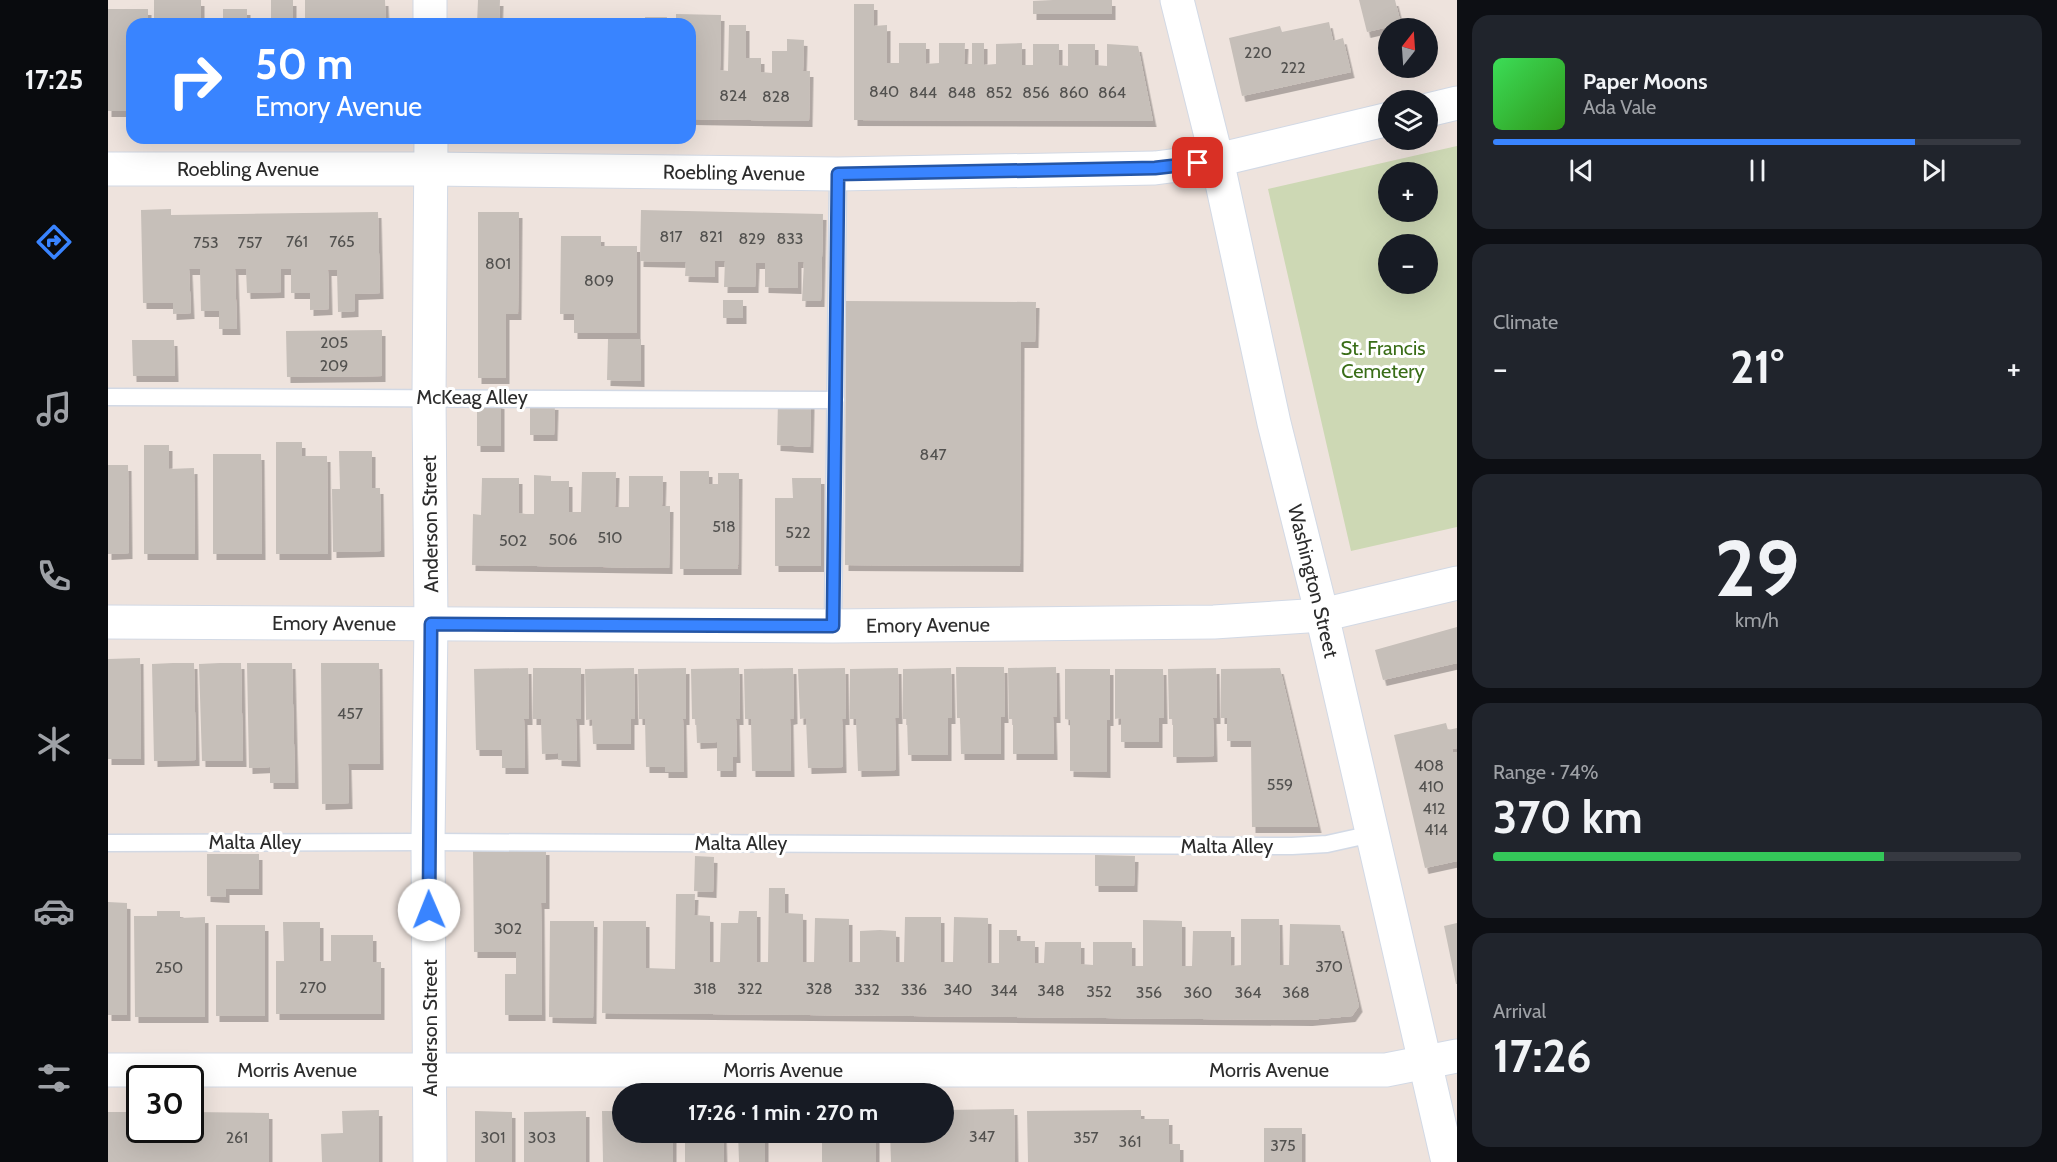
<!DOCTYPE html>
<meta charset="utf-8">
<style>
:root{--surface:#171b24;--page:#20242c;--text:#f1f3f6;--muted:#9ea1a6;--line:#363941;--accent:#3984ff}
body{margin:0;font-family:Cabin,sans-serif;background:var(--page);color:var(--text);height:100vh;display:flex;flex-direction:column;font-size:22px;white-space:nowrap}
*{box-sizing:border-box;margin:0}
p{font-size:20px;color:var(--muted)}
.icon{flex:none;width:33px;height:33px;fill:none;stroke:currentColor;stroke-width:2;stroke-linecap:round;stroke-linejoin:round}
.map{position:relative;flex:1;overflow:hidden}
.side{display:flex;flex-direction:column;gap:15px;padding:15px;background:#0d0f14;width:600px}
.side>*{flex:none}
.banner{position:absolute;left:18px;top:18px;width:570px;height:126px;border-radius:18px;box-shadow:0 6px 24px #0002;background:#3984ff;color:#fff;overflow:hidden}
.needle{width:39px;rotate:17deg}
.tools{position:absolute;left:1270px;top:18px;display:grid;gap:12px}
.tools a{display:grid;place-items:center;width:60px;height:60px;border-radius:50%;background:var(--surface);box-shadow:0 6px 24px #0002;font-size:30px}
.speed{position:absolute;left:18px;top:1065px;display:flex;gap:12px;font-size:30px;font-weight:700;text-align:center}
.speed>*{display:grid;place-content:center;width:78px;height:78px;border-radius:50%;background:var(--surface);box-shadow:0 6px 24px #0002;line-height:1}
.speed .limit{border:3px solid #111;border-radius:9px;background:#fff;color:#111}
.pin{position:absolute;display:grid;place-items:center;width:51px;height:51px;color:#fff;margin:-26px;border-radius:12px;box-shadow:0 3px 9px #0006}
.me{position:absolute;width:66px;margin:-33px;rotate:359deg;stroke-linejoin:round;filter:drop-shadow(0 0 4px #0008)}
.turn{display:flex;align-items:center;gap:21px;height:126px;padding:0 30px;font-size:27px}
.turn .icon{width:78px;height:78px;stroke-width:2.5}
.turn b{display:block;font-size:42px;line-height:51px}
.big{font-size:45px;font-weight:800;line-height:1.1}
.side .card{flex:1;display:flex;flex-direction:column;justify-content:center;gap:9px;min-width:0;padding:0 21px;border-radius:18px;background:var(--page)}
.side .dial{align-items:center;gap:0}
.dial b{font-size:78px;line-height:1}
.song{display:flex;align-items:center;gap:18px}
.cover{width:72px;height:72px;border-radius:9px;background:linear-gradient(135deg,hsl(130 70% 55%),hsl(110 70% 35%))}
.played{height:6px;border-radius:3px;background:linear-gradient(90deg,var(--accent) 80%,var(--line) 80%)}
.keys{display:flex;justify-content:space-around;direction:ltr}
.heat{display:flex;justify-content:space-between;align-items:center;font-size:33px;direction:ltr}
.charge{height:9px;border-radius:4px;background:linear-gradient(90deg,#34c759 74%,var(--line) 0)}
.trip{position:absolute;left:504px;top:1083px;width:342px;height:60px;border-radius:30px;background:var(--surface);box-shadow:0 6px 24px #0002;font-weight:800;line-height:60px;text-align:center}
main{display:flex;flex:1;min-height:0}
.menu{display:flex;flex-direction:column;width:108px;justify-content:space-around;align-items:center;background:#090b0e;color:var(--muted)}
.menu .icon{width:42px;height:42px}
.menu .current{color:var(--accent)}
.menu b{font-size:27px;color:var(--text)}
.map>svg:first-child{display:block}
.cemetery{fill:#cdd8b4;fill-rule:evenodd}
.building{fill:#c6bfb9;filter:url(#shadow)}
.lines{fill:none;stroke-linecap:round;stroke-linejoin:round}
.service-casing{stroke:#d2d9e5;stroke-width:19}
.minor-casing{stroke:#d2d9e5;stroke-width:35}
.service{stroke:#fff;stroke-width:16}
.minor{stroke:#fff;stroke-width:33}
.route-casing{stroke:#2556a6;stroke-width:15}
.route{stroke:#3984ff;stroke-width:10}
.labels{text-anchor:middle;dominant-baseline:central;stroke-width:6;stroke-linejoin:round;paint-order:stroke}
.number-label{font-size:16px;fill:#52514f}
.street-label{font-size:20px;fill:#2c2c2c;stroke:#fff}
.park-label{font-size:20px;fill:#396d17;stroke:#fff}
</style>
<main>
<nav class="menu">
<b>17:25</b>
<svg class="icon current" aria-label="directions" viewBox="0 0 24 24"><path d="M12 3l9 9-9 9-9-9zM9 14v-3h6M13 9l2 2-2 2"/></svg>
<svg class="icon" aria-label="music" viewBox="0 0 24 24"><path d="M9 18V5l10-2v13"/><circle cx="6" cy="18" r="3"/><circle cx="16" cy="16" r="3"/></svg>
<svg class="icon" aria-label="phone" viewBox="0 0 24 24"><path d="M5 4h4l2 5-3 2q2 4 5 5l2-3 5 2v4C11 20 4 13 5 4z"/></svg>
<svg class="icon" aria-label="climate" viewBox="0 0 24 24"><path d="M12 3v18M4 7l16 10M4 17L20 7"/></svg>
<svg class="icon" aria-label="car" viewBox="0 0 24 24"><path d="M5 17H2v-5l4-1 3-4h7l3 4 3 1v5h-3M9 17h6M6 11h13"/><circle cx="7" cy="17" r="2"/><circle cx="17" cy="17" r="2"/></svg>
<svg class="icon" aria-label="filters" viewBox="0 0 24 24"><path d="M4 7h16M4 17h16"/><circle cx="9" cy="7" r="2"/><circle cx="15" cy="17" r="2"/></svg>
</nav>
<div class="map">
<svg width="1349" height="1162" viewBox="0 0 1349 1162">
<defs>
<filter id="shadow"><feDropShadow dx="3.5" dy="6" stdDeviation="0" flood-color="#0004"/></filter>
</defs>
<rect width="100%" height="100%" fill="#eee3dd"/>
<!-- cemetery -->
<path class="cemetery" d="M 1349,146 L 1349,527 L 1243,551 L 1160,189 ZM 1281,172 L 1320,172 L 1320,212 L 1281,212 ZM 1281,244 L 1320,244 L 1320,284 L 1281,284 Z"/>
<!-- building -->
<path class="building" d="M 46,0 L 93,0 L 93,24 L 46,24 Z
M 163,0 L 185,0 L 185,24 L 163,24 Z
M 197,0 L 277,0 L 278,24 L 197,24 Z
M 370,0 L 392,0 L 391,24 L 369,24 Z
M 945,0 L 1004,0 L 1004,14 L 925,14 L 925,1 Z
M 1251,0 L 1287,0 L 1293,24 L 1259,32 Z
M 746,4 L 766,4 L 766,26 L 779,25 L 779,63 L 791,63 L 791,43 L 818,43 L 818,64 L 831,63 L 831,43 L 857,43 L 856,64 L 864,64 L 864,43 L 876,43 L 876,65 L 888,64 L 888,44 L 914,43 L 914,65 L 925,65 L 925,44 L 951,44 L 951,65 L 960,66 L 960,44 L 987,44 L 987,65 L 999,66 L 999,44 L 1030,46 L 1045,121 L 746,120 Z
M 0,9 L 40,9 L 40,24 L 24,24 L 24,111 L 0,111 Z
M 115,9 L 139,9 L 139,24 L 115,24 Z
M 568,14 L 613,15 L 612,70 L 620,71 L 621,25 L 638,25 L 638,58 L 653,58 L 653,72 L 664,73 L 664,51 L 679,51 L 679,39 L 696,40 L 695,71 L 702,71 L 701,121 L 582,119 L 582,24 L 568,24 Z
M 537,17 L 559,17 L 558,24 L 537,24 Z
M 1221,22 L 1225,41 L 1235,38 L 1243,72 L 1134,96 L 1121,38 L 1172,26 L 1174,32 Z
M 63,209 L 63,215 L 270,212 L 272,293 L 247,294 L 247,311 L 230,312 L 229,270 L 220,270 L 221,309 L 202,310 L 202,293 L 183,293 L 183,269 L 173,269 L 173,292 L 139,293 L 138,269 L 127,269 L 129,329 L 111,329 L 111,311 L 93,311 L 92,269 L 81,269 L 83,313 L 65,314 L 65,303 L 35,303 L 33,210 Z
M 533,210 L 715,214 L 713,301 L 694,301 L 696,262 L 690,262 L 690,288 L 657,287 L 657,263 L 648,263 L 647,287 L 616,287 L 617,261 L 607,261 L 607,277 L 577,276 L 578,262 L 532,261 Z
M 370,212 L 411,212 L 410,314 L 398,314 L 398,378 L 370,378 Z
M 453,236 L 493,236 L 493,246 L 529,246 L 529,333 L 466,333 L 466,314 L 452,314 Z
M 615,300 L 635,300 L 635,318 L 615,318 Z
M 738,301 L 928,302 L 927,342 L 913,342 L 912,566 L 737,565 Z
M 274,330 L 274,376 L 179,377 L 178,331 Z
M 500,339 L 533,339 L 533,381 L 499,380 Z
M 24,340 L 66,340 L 67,376 L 25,376 Z
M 670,401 L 703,402 L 702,447 L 669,445 Z
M 388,402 L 393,403 L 393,446 L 369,446 L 369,412 Z
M 422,403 L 447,404 L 446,435 L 422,435 Z
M 168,442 L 194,442 L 194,456 L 219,456 L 220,554 L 168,554 Z
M 36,445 L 61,445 L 61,469 L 86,468 L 87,554 L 36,554 Z
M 231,451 L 264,451 L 264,488 L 272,488 L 273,551 L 225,552 L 224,489 L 232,489 Z
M 105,454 L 153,454 L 154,554 L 105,554 Z
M 0,465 L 20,465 L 21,553 L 0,554 Z
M 572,471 L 601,471 L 601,484 L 610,484 L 610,473 L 631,473 L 630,569 L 572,569 Z
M 474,472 L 508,472 L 507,507 L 521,507 L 521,476 L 555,476 L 554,506 L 562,506 L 561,568 L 364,565 L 365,514 L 373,515 L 374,478 L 411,478 L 411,513 L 418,514 L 426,514 L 426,475 L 443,476 L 443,481 L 461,481 L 461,512 L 473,512 Z
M 684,478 L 713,478 L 713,566 L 667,566 L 667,498 L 685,498 Z
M 1349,627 L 1349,663 L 1275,680 L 1267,650 Z
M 32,658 L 33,759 L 0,759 L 0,659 Z
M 65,663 L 86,663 L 88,760 L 46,761 L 44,664 Z
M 112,663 L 133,663 L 135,761 L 94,761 L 91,664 Z
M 139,663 L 184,663 L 187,783 L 162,783 L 162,767 L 141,768 Z
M 213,663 L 271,663 L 272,764 L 240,764 L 241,803 L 214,804 Z
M 848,667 L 896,667 L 897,717 L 893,717 L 893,754 L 853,754 L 852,718 L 849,718 Z
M 948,667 L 949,717 L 945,717 L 946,754 L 905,754 L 905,719 L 901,719 L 900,668 Z
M 420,668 L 421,719 L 416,719 L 417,768 L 394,768 L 394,750 L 368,750 L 366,669 Z
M 425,668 L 473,668 L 473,719 L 468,719 L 469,761 L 450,760 L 450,753 L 434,754 L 433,719 L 425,719 Z
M 526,668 L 527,719 L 523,719 L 523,744 L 485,744 L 484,719 L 478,720 L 477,669 Z
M 578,668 L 578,719 L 575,719 L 576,772 L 557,772 L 557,767 L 538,767 L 537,719 L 531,719 L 530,669 Z
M 631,668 L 632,719 L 628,719 L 629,757 L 625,757 L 625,771 L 609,771 L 609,742 L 589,743 L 588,719 L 584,719 L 583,669 Z
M 685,668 L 686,718 L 682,719 L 683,771 L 644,771 L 643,719 L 637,719 L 636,669 Z
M 737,668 L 738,719 L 734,719 L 735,767 L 700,768 L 698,718 L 692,719 L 690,669 Z
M 790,668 L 791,718 L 787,718 L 788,770 L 750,771 L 748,719 L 742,719 L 742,669 Z
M 843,668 L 844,718 L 840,718 L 840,755 L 800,755 L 799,719 L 795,719 L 795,669 Z
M 1108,668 L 1109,718 L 1105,718 L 1106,756 L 1065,757 L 1065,719 L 1061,719 L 1060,669 Z
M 1172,668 L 1210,827 L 1144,827 L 1143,741 L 1119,741 L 1119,718 L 1113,718 L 1113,669 Z
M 957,669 L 1002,669 L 1002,720 L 999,720 L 999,772 L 962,771 L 962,720 L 957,719 Z
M 1007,669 L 1055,669 L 1056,718 L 1051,718 L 1051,742 L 1013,742 L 1013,718 L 1007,719 Z
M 1338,723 L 1340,730 L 1349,728 L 1349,748 L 1344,749 L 1345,753 L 1349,752 L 1349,861 L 1317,868 L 1286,735 Z
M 438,849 L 438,903 L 433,903 L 434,1015 L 397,1015 L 397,974 L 408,974 L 408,952 L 366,952 L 365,850 Z
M 99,854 L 151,854 L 151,889 L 118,889 L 118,897 L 99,896 Z
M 987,855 L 1027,856 L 1026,886 L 987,886 Z
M 587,856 L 606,857 L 605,892 L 586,891 Z
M 661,888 L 677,888 L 677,913 L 695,914 L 695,962 L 706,962 L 707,918 L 741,919 L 741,962 L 752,962 L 752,931 L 772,930 L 788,931 L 788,962 L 796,962 L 797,917 L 833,917 L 833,962 L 845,962 L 846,917 L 880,918 L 880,963 L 891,963 L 891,930 L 909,930 L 909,941 L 927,941 L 927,963 L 936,963 L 937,942 L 973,942 L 973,964 L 985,965 L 985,942 L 1024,942 L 1024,966 L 1035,966 L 1035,920 L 1074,921 L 1074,966 L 1084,966 L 1085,931 L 1123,931 L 1123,966 L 1133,965 L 1133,919 L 1171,919 L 1172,965 L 1181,965 L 1182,924 L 1232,925 L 1251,1006 L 1244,1016 L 1201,1020 L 494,1013 L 495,921 L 538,921 L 538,968 L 567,969 L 568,894 L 587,894 L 586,915 L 602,916 L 602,962 L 612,962 L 613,923 L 630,923 L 631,911 L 649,911 L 649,962 L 660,962 Z
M 0,902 L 19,903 L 19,1015 L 0,1015 Z
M 49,911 L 72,911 L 72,918 L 97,917 L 97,1017 L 27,1017 L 26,916 L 49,916 Z
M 442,921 L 486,921 L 485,1018 L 441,1017 Z
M 175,922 L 212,922 L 212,961 L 223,961 L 223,935 L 265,935 L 265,962 L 273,962 L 273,1014 L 168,1014 L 168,961 L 176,961 Z
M 1349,923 L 1349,984 L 1348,984 L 1336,926 Z
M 108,925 L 157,925 L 157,1016 L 108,1016 Z
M 906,1109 L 907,1162 L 783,1162 L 782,1132 L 836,1132 L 836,1110 Z
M 271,1110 L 271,1162 L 214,1162 L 213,1134 L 235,1133 L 234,1111 Z
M 1033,1110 L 1033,1119 L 1061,1119 L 1061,1144 L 1072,1144 L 1072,1162 L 920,1162 L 919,1111 Z
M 367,1111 L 404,1112 L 404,1162 L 367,1162 Z
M 478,1111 L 478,1162 L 416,1162 L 416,1112 Z
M 494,1111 L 514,1111 L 514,1132 L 565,1132 L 565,1162 L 495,1162 Z
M 0,1112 L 32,1112 L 32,1130 L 82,1130 L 82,1112 L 161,1113 L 161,1162 L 0,1162 Z
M 1156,1128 L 1194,1128 L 1194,1162 L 1156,1162 Z
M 577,1132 L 615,1132 L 616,1162 L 577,1162 Z
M 630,1132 L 657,1132 L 657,1162 L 631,1162 Z
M 714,1132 L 768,1132 L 768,1162 L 714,1162 Z"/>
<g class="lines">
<defs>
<path id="service" d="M 0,397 L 728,400
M 725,626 L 730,174
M 0,843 L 320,842 L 1184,846 L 1219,844 L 1264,834"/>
<g id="minor">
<path d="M 322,0 L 322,24"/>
<path id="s1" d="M 1069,0 L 1109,160 L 1166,423 L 1214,615 L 1340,1162"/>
<path d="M 1320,110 L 1349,103"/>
<path id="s2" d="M 0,169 L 323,169 L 730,174 L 1047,168 L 1109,160 L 1281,119"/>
<path id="s3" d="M 0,622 L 725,626 L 1106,622 L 1214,615 L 1349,583"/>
<path id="s4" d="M 0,1070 L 1278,1070 L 1349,1056"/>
<path d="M 322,1162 L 320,842 L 323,624 L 321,397 L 323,138"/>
</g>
</defs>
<!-- service casing -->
<use href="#service" class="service-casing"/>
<!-- minor casing -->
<use href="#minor" class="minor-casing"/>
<!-- service -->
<use href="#service" class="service"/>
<!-- minor -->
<use href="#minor" class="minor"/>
</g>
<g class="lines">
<defs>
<path id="route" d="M 321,910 L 323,624 L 725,626 L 730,174 L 1047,168 L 1090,163"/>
</defs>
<!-- route casing -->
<use href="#route" class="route-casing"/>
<!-- route -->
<use href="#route" class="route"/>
</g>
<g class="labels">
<!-- number labels -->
<g class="number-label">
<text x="1150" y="52">220</text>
<text x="1185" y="67">222</text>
<text x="776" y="91">840</text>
<text x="815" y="92">844</text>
<text x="854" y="92">848</text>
<text x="891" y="92">852</text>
<text x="928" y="92">856</text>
<text x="966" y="92">860</text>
<text x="1004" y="92">864</text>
<text x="625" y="95">824</text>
<text x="668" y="96">828</text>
<text x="563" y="236">817</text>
<text x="603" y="236">821</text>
<text x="644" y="238">829</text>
<text x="682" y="238">833</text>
<text x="189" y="241">761</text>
<text x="234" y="241">765</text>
<text x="98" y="242">753</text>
<text x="142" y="242">757</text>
<text x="390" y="263">801</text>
<text x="491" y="280">809</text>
<text x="226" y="342">205</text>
<text x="226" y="365">209</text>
<text x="825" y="454">847</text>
<text x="616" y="526">518</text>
<text x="690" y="532">522</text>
<text x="502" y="537">510</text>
<text x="455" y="539">506</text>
<text x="405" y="540">502</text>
<text x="242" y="713">457</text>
<text x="1321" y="765">408</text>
<text x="1172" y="784">559</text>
<text x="1323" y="786">410</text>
<text x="1326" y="808">412</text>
<text x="1328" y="829">414</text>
<text x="400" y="928">302</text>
<text x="1221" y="966">370</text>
<text x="61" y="967">250</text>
<text x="205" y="987">270</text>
<text x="597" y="988">318</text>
<text x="642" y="988">322</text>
<text x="711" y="988">328</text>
<text x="759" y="989">332</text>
<text x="806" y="989">336</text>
<text x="850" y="989">340</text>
<text x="896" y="990">344</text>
<text x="943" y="990">348</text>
<text x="991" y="991">352</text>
<text x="1041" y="992">356</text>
<text x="1090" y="992">360</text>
<text x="1140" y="992">364</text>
<text x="1188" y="992">368</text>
<text x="874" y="1136">347</text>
<text x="129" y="1137">261</text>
<text x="385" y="1137">301</text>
<text x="434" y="1137">303</text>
<text x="978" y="1137">357</text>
<text x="1022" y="1141">361</text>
<text x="1175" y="1145">375</text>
</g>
<!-- street labels -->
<g class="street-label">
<text stroke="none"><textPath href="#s2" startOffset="140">Roebling Avenue</textPath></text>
<text stroke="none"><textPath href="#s2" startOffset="626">Roebling Avenue</textPath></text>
<text x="364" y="397">McKeag Alley</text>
<text transform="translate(322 524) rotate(-91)">Anderson Street</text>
<text stroke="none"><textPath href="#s1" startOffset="597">Washington Street</textPath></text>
<text stroke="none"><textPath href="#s3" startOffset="226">Emory Avenue</textPath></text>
<text stroke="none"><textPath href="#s3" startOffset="820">Emory Avenue</textPath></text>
<text x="147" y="842">Malta Alley</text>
<text x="633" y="843">Malta Alley</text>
<text x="1119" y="846">Malta Alley</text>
<text transform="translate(322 1028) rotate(-90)">Anderson Street</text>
<text stroke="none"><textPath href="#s4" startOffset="189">Morris Avenue</textPath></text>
<text stroke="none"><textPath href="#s4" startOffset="675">Morris Avenue</textPath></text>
<text stroke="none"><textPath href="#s4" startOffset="1161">Morris Avenue</textPath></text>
</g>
<!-- park labels -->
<g class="park-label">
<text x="1275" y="348">St. Francis<tspan x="1275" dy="23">Cemetery</tspan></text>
</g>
</g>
</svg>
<div class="tools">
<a><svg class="needle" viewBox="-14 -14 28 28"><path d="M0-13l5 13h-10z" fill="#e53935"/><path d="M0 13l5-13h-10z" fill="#9ea1a6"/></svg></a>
<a><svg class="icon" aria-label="layers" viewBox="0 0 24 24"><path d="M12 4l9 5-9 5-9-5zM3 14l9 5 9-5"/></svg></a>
<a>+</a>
<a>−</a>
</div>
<div class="speed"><div class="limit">30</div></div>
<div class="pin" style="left:1090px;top:163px;background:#d93025"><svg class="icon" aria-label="arrive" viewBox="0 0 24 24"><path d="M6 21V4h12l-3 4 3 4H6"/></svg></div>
<svg class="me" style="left:321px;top:910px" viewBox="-20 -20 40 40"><circle r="19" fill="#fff"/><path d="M0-13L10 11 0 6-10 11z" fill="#3984ff"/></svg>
<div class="trip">17:26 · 1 min · 270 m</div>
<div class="banner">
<div class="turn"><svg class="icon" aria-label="right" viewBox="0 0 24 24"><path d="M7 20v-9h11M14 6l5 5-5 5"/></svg><div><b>50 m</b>Emory Avenue</div></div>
</div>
</div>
<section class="side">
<div class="card">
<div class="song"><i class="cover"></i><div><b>Paper Moons</b><p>Ada Vale</p></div></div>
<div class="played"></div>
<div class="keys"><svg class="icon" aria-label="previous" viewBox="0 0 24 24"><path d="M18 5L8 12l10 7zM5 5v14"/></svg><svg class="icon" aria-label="pause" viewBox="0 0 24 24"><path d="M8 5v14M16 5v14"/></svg><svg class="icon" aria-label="next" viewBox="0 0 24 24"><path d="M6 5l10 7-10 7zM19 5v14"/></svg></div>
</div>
<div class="card"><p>Climate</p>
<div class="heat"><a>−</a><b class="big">21°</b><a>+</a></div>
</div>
<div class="card dial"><b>29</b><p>km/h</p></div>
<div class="card"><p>Range · 74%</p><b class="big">370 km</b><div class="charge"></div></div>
<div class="card"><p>Arrival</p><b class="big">17:26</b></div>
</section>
</main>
